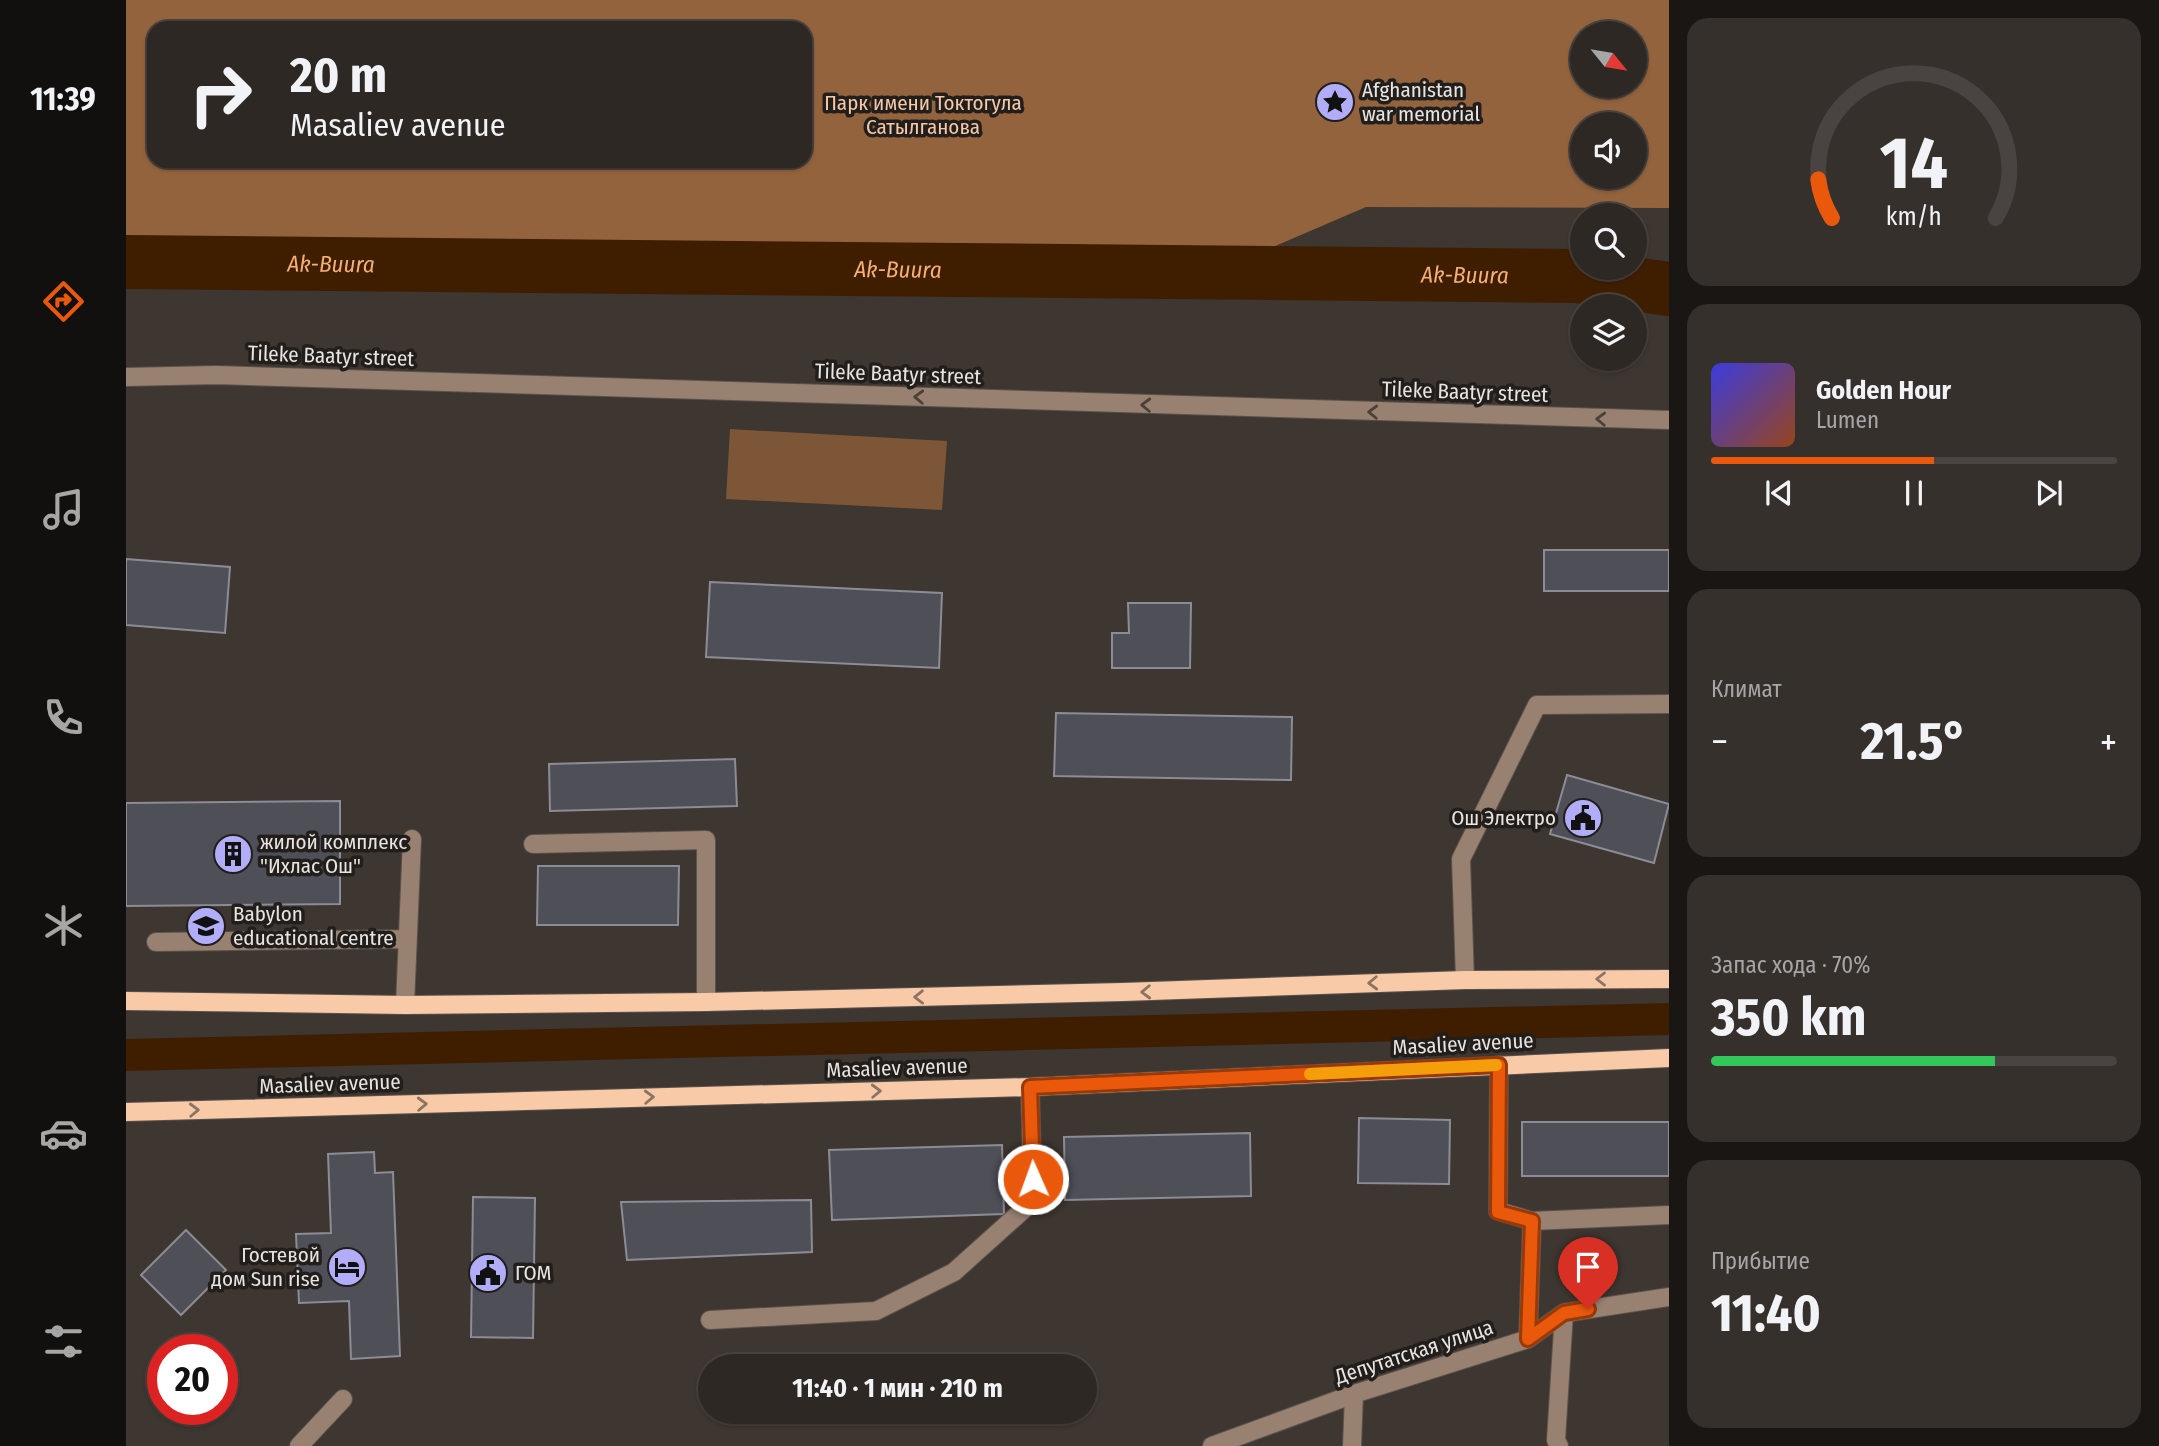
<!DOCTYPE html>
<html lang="ru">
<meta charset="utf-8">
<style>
:root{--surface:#2e2824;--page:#36302c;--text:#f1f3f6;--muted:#a7a6a6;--line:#494441;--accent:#ea580c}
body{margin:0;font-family:"Fira Sans Condensed",sans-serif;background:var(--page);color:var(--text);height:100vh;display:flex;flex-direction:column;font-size:26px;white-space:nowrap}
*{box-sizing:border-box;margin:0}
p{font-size:23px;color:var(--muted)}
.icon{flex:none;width:38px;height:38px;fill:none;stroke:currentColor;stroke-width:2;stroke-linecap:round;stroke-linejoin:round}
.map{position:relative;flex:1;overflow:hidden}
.sheet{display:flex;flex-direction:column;gap:18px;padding:18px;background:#191614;width:490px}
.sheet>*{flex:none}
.top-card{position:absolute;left:21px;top:21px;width:665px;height:147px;border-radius:21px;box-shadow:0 2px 5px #0004,0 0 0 2px var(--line);background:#2e2824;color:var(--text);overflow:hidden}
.needle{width:46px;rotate:120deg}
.controls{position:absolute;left:1444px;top:21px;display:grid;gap:14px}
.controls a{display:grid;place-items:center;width:77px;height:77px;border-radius:50%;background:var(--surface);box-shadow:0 2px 5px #0004,0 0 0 2px var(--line);font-size:35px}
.speed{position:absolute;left:21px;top:1334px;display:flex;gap:14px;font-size:35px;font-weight:700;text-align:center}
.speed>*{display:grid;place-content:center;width:91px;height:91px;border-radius:50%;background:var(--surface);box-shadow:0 2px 5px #0004,0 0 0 2px var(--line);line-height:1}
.speed .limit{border:10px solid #d22;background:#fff;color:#111}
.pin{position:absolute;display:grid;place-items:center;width:60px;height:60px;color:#fff;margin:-72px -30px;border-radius:50% 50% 50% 0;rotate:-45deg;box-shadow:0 0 7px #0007}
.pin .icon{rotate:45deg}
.me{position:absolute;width:77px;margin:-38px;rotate:358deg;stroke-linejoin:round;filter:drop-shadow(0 0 5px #0008)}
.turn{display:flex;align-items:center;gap:24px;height:147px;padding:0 28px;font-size:32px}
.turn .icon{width:91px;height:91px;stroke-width:2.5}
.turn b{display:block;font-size:49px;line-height:60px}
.big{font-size:52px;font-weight:700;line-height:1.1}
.sheet .card{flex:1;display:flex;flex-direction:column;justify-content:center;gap:10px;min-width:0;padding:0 24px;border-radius:21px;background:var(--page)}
.sheet .dial{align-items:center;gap:0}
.dial svg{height:182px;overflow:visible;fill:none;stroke:var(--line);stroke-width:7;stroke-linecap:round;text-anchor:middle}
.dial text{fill:var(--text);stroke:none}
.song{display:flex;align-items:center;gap:21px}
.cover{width:84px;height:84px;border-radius:10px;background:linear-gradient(135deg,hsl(240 70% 55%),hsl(20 70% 35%))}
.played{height:7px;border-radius:4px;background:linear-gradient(90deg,var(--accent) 55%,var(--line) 55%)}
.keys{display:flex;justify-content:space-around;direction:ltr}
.heat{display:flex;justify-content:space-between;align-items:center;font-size:38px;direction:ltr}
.charge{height:10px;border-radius:5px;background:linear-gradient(90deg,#34c759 70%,var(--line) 0)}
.trip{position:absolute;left:572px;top:1354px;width:399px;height:70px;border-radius:35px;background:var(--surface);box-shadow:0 2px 5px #0004,0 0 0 2px var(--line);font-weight:700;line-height:70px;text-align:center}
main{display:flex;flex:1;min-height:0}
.tabs{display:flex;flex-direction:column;width:126px;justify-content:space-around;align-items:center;background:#12100e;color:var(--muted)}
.tabs .icon{width:49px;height:49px}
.tabs .selected{color:var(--accent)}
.tabs b{font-size:32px;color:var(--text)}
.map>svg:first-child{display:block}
.green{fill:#7d5637}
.forest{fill:#93633d;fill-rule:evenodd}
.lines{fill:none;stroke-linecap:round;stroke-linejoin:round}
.canal{stroke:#3f1e00;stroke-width:32}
.river{stroke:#3f1e00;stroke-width:54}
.building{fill:#4f4f58;stroke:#8c8c96;stroke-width:2}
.minor-casing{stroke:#5a524c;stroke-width:20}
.major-casing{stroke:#5a524c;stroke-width:20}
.minor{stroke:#988171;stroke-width:18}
.major{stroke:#f8caa8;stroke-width:18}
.oneway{stroke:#4b4139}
.oneway2{stroke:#8d7462}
.route-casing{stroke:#983908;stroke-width:18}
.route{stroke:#ea580c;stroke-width:12}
.slow{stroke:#f59e0b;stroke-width:12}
.labels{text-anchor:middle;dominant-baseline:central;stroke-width:7;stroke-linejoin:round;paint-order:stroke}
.poi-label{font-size:21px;fill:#eae4e1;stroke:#221e1b;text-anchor:start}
.park-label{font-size:21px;fill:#f5c9a8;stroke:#221e1b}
.street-label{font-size:21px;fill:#eae4e1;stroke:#221e1b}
.water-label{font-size:23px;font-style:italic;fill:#f5ae75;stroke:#221e1b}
</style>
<main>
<nav class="tabs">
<b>11:39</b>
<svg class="icon selected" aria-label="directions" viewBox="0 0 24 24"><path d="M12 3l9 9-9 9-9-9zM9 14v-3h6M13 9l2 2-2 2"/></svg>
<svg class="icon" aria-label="music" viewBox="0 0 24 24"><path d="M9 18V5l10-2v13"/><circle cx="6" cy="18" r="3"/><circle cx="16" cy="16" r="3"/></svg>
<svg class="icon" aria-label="phone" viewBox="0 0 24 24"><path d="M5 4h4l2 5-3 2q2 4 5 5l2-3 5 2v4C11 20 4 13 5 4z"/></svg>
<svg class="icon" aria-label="climate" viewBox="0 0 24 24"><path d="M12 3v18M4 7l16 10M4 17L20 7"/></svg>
<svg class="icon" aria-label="car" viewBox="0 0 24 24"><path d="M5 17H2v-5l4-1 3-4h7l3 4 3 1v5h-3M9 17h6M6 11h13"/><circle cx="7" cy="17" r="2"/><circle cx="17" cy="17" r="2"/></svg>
<svg class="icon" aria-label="filters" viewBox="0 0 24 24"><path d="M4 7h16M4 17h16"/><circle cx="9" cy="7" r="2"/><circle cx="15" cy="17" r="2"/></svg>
</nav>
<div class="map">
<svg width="1543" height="1446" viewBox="0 0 1543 1446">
<rect width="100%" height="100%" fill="#3e3630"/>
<!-- green -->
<path class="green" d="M 604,429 L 821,441 L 816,510 L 600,499 Z"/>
<!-- forest -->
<path class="forest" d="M 0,0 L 1543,0 L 1543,208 L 1240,207 L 1117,260 L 0,243 ZM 28,28 L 679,28 L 679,161 L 28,161 ZM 1456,33 L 1508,33 L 1508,86 L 1456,86 ZM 1456,124 L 1508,124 L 1508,177 L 1456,177 Z"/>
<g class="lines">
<!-- canal -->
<path class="canal" d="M 0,1055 L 1543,1019"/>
<!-- river -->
<path class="river" id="s1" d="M 0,262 L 1451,276 L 1543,289"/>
</g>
<!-- building -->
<path class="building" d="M 1418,550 L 1543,550 L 1543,591 L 1418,591 Z
M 0,559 L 104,567 L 99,633 L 0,625 Z
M 584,582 L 816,593 L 813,668 L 580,657 Z
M 1002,603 L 1065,603 L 1064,668 L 986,668 L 986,633 L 1003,633 Z
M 930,713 L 1166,717 L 1165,780 L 928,776 Z
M 609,759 L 611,806 L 424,811 L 423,764 Z
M 1441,775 L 1543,804 L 1528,863 L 1424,834 Z
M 214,801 L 214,904 L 0,906 L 0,803 Z
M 412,866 L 553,866 L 552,925 L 411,925 Z
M 1233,1118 L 1324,1120 L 1323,1184 L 1232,1183 Z
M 1396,1122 L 1543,1122 L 1543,1176 L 1396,1176 Z
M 1124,1133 L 1125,1196 L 939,1200 L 938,1137 Z
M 876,1145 L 878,1214 L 706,1220 L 703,1150 Z
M 248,1152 L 249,1173 L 267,1172 L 274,1356 L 225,1359 L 223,1301 L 173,1303 L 170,1234 L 205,1233 L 202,1154 Z
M 347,1197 L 409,1198 L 407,1338 L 345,1337 Z
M 685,1200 L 686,1252 L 501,1260 L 495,1202 Z
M 60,1230 L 100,1270 L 55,1315 L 15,1275 Z"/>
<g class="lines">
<defs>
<path id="minor" d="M 0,377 L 90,375 L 1543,420
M 407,844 L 580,840 L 580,1002
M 30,942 L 281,939
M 1339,980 L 1335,859 L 1411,705 L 1543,704
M 279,1005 L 286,839
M 1373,1065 L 1372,1211 L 1406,1221 L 1543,1215
M 584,1320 L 750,1311 L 828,1272 L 907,1201 L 904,1087
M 1402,1339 L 1406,1221
M 173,1446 L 217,1399
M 1086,1446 L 1228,1394 L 1402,1339 L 1438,1313 L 1543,1297
M 1226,1446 L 1228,1394
M 1433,1446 L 1430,1440 L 1438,1313"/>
<path id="major" d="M 0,1001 L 279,1005 L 580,1002 L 997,992 L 1339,980 L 1543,979
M 0,1112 L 904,1087 L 1543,1058"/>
</defs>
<!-- minor casing -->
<use href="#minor" class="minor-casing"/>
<!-- major casing -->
<use href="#major" class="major-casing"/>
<!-- minor -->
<use href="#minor" class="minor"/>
<!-- major -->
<use href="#major" class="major"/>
</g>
<!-- one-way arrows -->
<defs><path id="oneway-chevron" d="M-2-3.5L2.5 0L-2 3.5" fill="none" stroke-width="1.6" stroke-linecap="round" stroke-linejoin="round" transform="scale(1.75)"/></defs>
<g class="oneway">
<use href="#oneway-chevron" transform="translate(793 397) rotate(-178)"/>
<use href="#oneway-chevron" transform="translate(1020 405) rotate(-178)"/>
<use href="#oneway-chevron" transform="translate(1247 412) rotate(-178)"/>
<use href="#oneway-chevron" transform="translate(1475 419) rotate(-178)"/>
</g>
<g class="oneway2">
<use href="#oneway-chevron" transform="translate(1475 979) rotate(180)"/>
<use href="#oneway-chevron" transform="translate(1247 983) rotate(178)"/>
<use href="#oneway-chevron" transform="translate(1020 992) rotate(178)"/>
<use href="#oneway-chevron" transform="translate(793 997) rotate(179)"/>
<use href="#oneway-chevron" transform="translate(750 1091) rotate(-2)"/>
<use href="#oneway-chevron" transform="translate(523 1097) rotate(-2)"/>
<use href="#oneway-chevron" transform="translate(296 1104) rotate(-2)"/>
<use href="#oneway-chevron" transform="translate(68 1110) rotate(-2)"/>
</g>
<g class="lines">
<defs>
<path id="route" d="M 907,1179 L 904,1087 L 1373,1065 L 1372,1212 L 1406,1221 L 1402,1339 L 1438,1313 L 1462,1309"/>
</defs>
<!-- route casing -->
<use href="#route" class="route-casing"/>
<!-- route -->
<use href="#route" class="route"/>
<!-- slow -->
<path class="slow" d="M 1184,1074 L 1370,1065"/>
</g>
<!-- icons -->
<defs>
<symbol id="sight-disc" viewBox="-11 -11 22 22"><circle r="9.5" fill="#b2adf9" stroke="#221e1b"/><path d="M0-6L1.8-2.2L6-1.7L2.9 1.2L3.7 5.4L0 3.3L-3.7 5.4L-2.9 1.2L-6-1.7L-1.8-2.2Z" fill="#111"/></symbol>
<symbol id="civic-disc" viewBox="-11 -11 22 22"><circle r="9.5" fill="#b2adf9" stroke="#221e1b"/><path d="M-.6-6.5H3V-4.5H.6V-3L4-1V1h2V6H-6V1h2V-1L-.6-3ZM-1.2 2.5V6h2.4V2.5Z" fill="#111"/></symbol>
<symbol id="building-disc" viewBox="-11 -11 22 22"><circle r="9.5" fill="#b2adf9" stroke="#221e1b"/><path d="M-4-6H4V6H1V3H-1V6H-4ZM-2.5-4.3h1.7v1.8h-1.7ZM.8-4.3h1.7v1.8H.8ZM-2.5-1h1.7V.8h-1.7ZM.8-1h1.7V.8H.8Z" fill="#111"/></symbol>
<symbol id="school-disc" viewBox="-11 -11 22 22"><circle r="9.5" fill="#b2adf9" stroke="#221e1b"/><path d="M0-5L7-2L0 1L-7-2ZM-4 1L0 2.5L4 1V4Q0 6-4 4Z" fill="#111"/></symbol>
<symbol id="hotel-disc" viewBox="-11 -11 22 22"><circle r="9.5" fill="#b2adf9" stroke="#221e1b"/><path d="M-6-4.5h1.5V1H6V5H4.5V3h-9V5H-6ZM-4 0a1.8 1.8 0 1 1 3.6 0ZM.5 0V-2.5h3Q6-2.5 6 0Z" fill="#111"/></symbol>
</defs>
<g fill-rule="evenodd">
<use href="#sight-disc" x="1187" y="80" width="44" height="44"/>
<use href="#civic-disc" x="1435" y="796" width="44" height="44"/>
<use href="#building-disc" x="85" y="832" width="44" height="44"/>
<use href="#school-disc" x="58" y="904" width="44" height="44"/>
<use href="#hotel-disc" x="199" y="1245" width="44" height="44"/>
<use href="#civic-disc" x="340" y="1251" width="44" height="44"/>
</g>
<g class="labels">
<!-- poi labels -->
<g class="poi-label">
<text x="1236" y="90">Afghanistan<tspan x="1236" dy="24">war memorial</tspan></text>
<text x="1430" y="818" text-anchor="end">Ош Электро</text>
<text x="134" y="842">жилой комплекс<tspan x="134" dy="24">"Ихлас Ош"</tspan></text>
<text x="107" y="914">Babylon<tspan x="107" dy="24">educational centre</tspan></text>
<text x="194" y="1255" text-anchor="end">Гостевой<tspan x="194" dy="24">дом Sun rise</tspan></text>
<text x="389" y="1273">ГОМ</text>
</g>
<!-- park labels -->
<g class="park-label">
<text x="797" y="103">Парк имени Токтогула<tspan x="797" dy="24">Сатылганова</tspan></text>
</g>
<!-- street labels -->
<g class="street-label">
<text transform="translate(205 356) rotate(2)">Tileke Baatyr street</text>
<text transform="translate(772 374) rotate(2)">Tileke Baatyr street</text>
<text transform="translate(1339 392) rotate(2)">Tileke Baatyr street</text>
<text transform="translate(1337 1044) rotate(-3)">Masaliev avenue</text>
<text transform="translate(771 1068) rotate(-2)">Masaliev avenue</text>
<text transform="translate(204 1084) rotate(-2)">Masaliev avenue</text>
<text transform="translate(1288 1352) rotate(-18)">Депутатская улица</text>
</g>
<!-- water labels -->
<g class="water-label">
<text stroke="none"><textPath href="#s1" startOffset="205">Ak-Buura</textPath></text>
<text stroke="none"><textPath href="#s1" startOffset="772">Ak-Buura</textPath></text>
<text stroke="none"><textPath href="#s1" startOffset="1339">Ak-Buura</textPath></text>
</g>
</g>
</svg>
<div class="controls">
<a><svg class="needle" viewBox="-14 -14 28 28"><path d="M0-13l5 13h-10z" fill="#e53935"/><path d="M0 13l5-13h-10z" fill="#a7a6a6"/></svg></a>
<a><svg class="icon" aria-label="sound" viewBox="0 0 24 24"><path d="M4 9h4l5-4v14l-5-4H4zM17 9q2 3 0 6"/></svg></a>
<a><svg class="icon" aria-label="search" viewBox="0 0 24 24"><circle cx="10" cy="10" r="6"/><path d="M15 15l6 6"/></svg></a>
<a><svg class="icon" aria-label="layers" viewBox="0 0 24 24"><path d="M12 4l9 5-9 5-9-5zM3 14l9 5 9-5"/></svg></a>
</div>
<div class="speed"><div class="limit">20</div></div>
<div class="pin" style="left:1462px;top:1309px;background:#d93025"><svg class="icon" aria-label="arrive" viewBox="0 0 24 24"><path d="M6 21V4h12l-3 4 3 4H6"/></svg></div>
<svg class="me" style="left:907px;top:1179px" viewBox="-20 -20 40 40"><circle r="17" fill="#ea580c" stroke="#fff" stroke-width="3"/><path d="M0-11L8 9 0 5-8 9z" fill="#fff"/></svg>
<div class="trip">11:40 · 1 мин · 210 m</div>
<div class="top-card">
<div class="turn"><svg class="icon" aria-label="right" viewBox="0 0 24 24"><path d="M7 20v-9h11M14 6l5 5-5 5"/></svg><div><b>20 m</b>Masaliev avenue</div></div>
</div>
</div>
<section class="sheet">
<div class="card dial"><svg viewBox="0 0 100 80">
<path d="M14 69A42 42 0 1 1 86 69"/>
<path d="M14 69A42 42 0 0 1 8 52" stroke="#ea580c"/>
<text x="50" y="56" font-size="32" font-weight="700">14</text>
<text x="50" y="72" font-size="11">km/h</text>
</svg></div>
<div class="card">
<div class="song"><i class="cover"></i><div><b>Golden Hour</b><p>Lumen</p></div></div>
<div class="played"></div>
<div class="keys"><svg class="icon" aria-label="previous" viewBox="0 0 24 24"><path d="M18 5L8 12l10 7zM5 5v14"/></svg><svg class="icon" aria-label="pause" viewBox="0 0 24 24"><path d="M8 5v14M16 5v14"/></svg><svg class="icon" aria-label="next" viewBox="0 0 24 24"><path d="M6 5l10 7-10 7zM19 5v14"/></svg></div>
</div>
<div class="card"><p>Климат</p>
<div class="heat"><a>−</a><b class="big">21.5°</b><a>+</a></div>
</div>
<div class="card"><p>Запас хода · 70%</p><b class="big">350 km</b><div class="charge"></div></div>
<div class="card"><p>Прибытие</p><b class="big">11:40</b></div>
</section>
</main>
